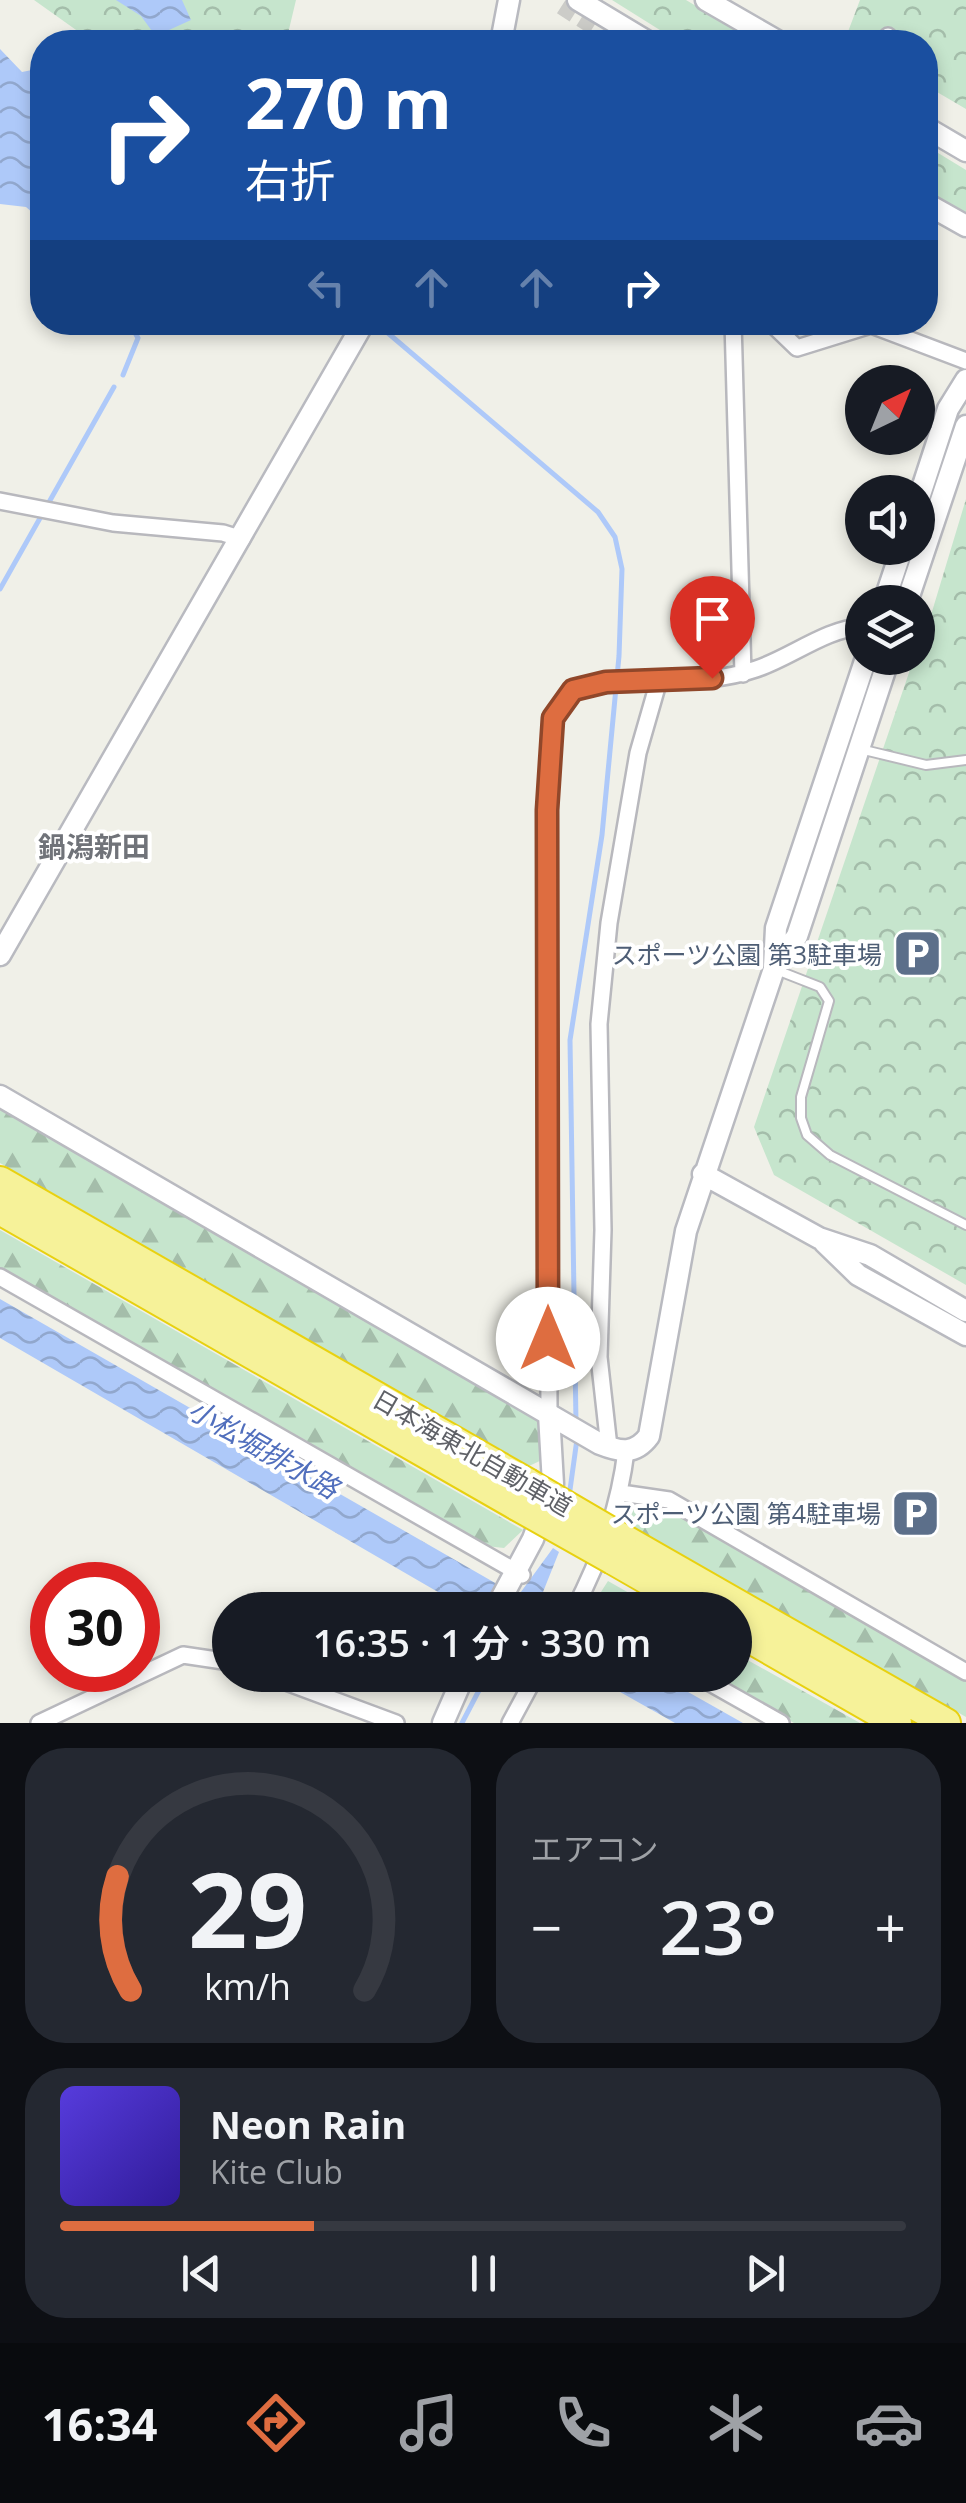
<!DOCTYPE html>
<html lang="ja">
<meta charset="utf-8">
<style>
:root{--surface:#171b24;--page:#242831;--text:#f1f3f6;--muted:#9ea1a6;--line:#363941;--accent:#de6d40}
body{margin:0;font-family:"Open Sans","Noto Sans JP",sans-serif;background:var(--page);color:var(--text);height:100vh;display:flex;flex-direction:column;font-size:38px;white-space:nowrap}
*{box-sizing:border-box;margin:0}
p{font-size:32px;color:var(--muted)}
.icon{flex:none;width:55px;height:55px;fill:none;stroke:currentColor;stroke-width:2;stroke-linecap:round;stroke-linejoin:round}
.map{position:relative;height:1723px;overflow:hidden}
.drawer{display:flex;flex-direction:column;gap:25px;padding:25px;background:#0d0f14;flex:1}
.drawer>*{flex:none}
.banner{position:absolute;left:30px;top:30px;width:908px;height:305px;border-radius:40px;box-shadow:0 5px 15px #0003;background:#1a4fa0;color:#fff;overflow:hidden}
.needle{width:65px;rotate:43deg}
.buttons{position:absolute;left:845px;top:365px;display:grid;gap:20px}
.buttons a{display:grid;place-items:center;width:90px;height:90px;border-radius:50%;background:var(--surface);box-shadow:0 5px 15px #0003;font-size:50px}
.speed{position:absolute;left:30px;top:1562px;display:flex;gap:20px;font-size:50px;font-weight:700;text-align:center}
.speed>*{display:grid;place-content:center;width:130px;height:130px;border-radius:50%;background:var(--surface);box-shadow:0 5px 15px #0003;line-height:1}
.speed .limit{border:15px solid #d22;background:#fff;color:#111}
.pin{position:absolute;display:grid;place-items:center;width:85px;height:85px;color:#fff;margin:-102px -42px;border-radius:50% 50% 50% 0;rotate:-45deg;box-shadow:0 0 10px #0007}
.pin .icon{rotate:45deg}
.me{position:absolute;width:110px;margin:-55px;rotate:0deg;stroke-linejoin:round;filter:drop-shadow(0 0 8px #0008)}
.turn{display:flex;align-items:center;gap:35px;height:210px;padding:0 50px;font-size:45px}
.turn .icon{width:130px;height:130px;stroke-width:2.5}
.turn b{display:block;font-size:70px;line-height:85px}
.lanes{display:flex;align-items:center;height:95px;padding:0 50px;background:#0003;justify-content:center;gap:50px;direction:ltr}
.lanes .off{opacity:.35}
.big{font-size:75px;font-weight:600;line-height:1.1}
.drawer .tile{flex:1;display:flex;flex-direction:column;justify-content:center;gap:15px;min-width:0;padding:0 35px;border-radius:40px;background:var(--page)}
.drawer .dial{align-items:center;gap:0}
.dial svg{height:260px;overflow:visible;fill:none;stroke:var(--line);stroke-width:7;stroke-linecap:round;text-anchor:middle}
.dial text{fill:var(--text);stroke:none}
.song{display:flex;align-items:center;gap:30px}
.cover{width:120px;height:120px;border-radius:15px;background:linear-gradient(135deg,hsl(250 70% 55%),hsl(250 70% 35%))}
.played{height:10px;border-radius:5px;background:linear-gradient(90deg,var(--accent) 30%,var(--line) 30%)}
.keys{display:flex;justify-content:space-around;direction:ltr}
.heat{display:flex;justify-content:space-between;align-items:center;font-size:55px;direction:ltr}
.drawer .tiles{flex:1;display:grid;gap:25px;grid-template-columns:1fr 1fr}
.tile:last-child{grid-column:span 2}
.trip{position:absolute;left:212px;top:1592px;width:540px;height:100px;border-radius:50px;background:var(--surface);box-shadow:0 5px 15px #0003;font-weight:600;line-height:100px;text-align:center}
.dock{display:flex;height:160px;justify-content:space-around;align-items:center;background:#090b0e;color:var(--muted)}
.dock .icon{width:70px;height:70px}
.dock .active{color:var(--accent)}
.dock b{font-size:45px;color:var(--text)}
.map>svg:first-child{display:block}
.forest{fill:url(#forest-firs)}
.park{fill:url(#park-crowns)}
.water{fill:url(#water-waves)}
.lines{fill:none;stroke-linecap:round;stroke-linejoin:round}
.stream{stroke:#aec9f9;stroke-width:5}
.street-tunnel{stroke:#ccccc8;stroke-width:15;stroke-dasharray:15 8;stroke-linecap:butt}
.lane-casing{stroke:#b8b8bd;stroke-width:12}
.street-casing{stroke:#b8b8bd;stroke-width:20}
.secondary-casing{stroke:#b9bac0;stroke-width:25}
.highway-casing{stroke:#e8d110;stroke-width:32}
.lane{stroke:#fff;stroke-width:8}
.street{stroke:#fff;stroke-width:15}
.secondary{stroke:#fff;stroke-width:20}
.highway{stroke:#f6f299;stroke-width:28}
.highway-bridge-casing{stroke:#e8d110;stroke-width:32;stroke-linecap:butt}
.highway-bridge{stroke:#f6f299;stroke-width:28}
.route-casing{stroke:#90472a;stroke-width:25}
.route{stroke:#de6d40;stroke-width:18}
.labels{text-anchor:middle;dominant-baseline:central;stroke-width:8;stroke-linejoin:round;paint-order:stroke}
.service-label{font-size:25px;fill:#4e5e75;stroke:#fff;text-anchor:end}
.street-label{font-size:25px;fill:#5f6167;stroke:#fff}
.neighbourhood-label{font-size:28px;font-weight:bold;fill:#707379;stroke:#fff}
.water-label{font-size:28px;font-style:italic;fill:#516fbd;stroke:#fff}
</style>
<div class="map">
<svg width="966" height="1723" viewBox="0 0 966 1723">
<defs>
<pattern id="forest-firs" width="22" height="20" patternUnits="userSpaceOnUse" patternTransform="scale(2.5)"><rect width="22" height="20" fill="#c6e5cd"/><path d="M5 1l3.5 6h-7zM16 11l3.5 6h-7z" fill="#a4bdaa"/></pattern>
<pattern id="park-crowns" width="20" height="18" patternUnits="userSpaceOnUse" patternTransform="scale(2.5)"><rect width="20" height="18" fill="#c6e5cd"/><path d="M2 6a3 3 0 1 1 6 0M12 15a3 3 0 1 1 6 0" fill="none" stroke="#a4bdaa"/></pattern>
<pattern id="water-waves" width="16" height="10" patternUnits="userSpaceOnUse" patternTransform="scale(2.5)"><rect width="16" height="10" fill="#aec9f9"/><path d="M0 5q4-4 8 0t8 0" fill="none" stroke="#91a7cd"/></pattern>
</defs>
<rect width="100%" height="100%" fill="#f0f0e8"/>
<!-- forest -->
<path class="forest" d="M 0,1105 L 531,1409 L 544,1429 L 544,1459 L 529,1466 L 0,1163 Z
M 0,1230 L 523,1530 L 504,1548 L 477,1545 L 0,1270 Z
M 662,1499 L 966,1671 L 966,1717 L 623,1521 L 628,1500 Z
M 608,1581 L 659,1610 L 607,1610 L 599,1595 Z
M 735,1653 L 860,1723 L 794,1723 L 711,1675 L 735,1675 Z"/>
<!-- park -->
<path class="park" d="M 34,0 L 296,0 L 286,42 L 93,42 Z
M 612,0 L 686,0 L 756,42 L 679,42 Z
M 860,0 L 966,0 L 966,109 L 925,85 L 925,42 L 854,42 L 846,37 Z
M 925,145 L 966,170 L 966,213 L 925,191 Z
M 966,499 L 966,1285 L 774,1175 L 754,1127 L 914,658 L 918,658 Z"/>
<!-- water -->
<path class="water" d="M 116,0 L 182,0 L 191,20 L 169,30 L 160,42 L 141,16 Z
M 0,49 L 22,72 L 42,68 L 42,221 L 26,207 L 0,204 Z
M 0,1299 L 518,1596 L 553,1548 L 559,1552 L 541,1597 L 549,1610 L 469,1610 L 0,1338 Z
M 590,1675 L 658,1675 L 743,1723 L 675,1723 Z"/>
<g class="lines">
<!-- stream -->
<path class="stream" d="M 375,322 L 598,512 L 615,537 L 622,569 L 619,656 L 602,835 L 570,1040 L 576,1423
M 123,375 L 138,338 L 129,322
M 0,589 L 114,387
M 569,1497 L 577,1439
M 462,1723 L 487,1675"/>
<!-- street-tunnel -->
<path class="street-tunnel" d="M 561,7 L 594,28"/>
<defs>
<path id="lane" d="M 860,749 L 926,765 L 966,760
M 774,969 L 820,987 L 829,1001 L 801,1097 L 801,1118 L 807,1135 L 830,1155 L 966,1225"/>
<path id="street" d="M 888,36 L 888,42
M 733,322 L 743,674
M 770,322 L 797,348 L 871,325 L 966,361
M 0,501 L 113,523 L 223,533 L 242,539
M 0,1277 L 522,1575
M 549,1414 L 547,810 L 553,718 L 573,690 C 632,676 698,689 756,669 C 790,658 827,628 862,627
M 609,1447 L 599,1357 L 603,1230 L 599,1024 L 609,923 L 638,753 L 659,680
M 621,1493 L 669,1500 L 966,1672
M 574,1610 C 600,1559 619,1509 626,1451
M 267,1675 L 396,1723
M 696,1675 L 781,1723
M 39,1723 L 183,1655 L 230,1662
M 510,1723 L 536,1675"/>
<path id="secondary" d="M 578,0 L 648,42
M 706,0 L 779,42
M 501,42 L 509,0
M 925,127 L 966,151
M 925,203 L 966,226
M 918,501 L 948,409 L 966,380
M 884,602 L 902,548
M 907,602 L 966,426
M 0,955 L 364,322
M 774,967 L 776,928 L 866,658
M 0,1096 L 600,1444 C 620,1452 635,1455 649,1436 L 686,1231 L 774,969 L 797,936 L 889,658
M 703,1174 L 819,1238 L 870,1255 L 966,1311
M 824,1242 L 858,1275 L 966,1335
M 495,1610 L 533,1539 L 553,1484 L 549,1414
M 443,1723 L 464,1675"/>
<path id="highway" d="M 0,1181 L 528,1483
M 0,1210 L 517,1506
M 622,1538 L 946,1723
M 613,1560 L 700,1610
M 735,1630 L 897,1723"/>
</defs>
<!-- lane casing -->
<use href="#lane" class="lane-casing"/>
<!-- street casing -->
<use href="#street" class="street-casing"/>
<!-- secondary casing -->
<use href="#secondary" class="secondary-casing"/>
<!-- highway casing -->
<use href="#highway" class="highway-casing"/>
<!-- lane -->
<use href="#lane" class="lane"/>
<!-- street -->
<use href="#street" class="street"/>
<!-- secondary -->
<use href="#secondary" class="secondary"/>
<!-- highway -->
<use href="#highway" class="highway"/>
<defs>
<path id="highway-bridge" d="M 528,1483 L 622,1538
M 517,1506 L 613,1560"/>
</defs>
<!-- highway-bridge casing -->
<use href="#highway-bridge" class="highway-bridge-casing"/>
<!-- highway-bridge -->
<use href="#highway-bridge" class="highway-bridge"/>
</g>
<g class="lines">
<defs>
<path id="route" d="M 548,1339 L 547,810 L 553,718 L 573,690 L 606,682 L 712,678"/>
</defs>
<!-- route casing -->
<use href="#route" class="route-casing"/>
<!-- route -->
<use href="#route" class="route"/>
</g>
<!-- icons -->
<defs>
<symbol id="parking-square" viewBox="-11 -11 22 22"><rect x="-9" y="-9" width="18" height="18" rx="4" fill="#5c6f8a" stroke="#fff"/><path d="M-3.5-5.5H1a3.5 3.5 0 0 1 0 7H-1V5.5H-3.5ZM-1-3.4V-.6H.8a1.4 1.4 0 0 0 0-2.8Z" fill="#fff"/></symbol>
</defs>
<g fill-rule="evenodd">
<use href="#parking-square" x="890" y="926" width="55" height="55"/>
<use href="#parking-square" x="888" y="1486" width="55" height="55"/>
</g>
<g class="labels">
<!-- service labels -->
<g class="service-label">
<text x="882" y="954">スポーツ公園 第3駐車場</text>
<text x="881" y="1513">スポーツ公園 第4駐車場</text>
</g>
<!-- street labels -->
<g class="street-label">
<text transform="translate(473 1452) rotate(30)">日本海東北自動車道</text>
</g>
<!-- neighbourhood labels -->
<g class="neighbourhood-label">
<text x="94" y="846">鍋潟新田</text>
</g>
<!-- water labels -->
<g class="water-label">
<text transform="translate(264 1448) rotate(30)">小松堀排水路</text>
</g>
</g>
</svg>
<div class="buttons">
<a><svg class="needle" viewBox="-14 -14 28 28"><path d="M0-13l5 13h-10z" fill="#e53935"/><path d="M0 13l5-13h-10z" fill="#9ea1a6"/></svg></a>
<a><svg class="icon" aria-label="sound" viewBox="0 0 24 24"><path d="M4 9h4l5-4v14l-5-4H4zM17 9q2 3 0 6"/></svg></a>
<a><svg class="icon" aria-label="layers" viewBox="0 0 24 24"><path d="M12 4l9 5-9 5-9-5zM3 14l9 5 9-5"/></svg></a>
</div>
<div class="speed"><div class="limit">30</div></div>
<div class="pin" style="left:712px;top:678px;background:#d93025"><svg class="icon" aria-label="arrive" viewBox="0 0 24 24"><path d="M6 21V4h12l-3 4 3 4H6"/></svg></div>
<svg class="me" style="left:548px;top:1339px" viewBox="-20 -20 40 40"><circle r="19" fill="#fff"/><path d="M0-13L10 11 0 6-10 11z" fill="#de6d40"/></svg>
<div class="trip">16:35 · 1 分 · 330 m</div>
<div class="banner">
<div class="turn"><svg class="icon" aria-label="right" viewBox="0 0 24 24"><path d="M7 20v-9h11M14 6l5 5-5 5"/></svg><div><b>270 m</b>右折</div></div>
<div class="lanes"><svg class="icon off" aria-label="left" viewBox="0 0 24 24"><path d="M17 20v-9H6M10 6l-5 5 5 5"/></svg><svg class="icon off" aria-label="ahead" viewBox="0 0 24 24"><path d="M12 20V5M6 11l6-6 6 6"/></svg><svg class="icon off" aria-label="ahead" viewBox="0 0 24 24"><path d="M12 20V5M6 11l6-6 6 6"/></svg><svg class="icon" aria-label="right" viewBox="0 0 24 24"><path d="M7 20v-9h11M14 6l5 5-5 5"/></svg></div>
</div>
</div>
<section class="drawer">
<div class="tiles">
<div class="tile dial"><svg viewBox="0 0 100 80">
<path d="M14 69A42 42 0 1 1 86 69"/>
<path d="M14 69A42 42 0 0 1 10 34" stroke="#de6d40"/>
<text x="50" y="56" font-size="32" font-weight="700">29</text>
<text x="50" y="72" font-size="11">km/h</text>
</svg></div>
<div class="tile"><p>エアコン</p>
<div class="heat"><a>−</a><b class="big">23°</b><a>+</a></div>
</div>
<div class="tile">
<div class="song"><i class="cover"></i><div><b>Neon Rain</b><p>Kite Club</p></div></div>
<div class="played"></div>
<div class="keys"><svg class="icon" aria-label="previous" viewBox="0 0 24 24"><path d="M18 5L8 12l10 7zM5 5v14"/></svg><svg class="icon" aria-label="pause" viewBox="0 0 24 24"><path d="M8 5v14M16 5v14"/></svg><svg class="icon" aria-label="next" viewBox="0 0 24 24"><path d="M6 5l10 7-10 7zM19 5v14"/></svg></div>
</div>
</div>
</section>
<nav class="dock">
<b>16:34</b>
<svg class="icon active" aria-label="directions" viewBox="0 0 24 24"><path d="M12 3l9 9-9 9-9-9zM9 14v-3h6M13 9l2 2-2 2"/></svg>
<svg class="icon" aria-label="music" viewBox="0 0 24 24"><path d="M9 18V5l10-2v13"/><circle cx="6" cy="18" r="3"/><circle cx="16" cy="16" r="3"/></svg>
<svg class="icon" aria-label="phone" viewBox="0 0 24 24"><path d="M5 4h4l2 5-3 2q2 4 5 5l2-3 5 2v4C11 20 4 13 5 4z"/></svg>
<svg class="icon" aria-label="climate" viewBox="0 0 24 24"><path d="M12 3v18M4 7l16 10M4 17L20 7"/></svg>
<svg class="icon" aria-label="car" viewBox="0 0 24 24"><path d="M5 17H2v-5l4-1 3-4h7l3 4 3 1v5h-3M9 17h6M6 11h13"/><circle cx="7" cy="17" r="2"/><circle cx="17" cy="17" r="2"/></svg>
</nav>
